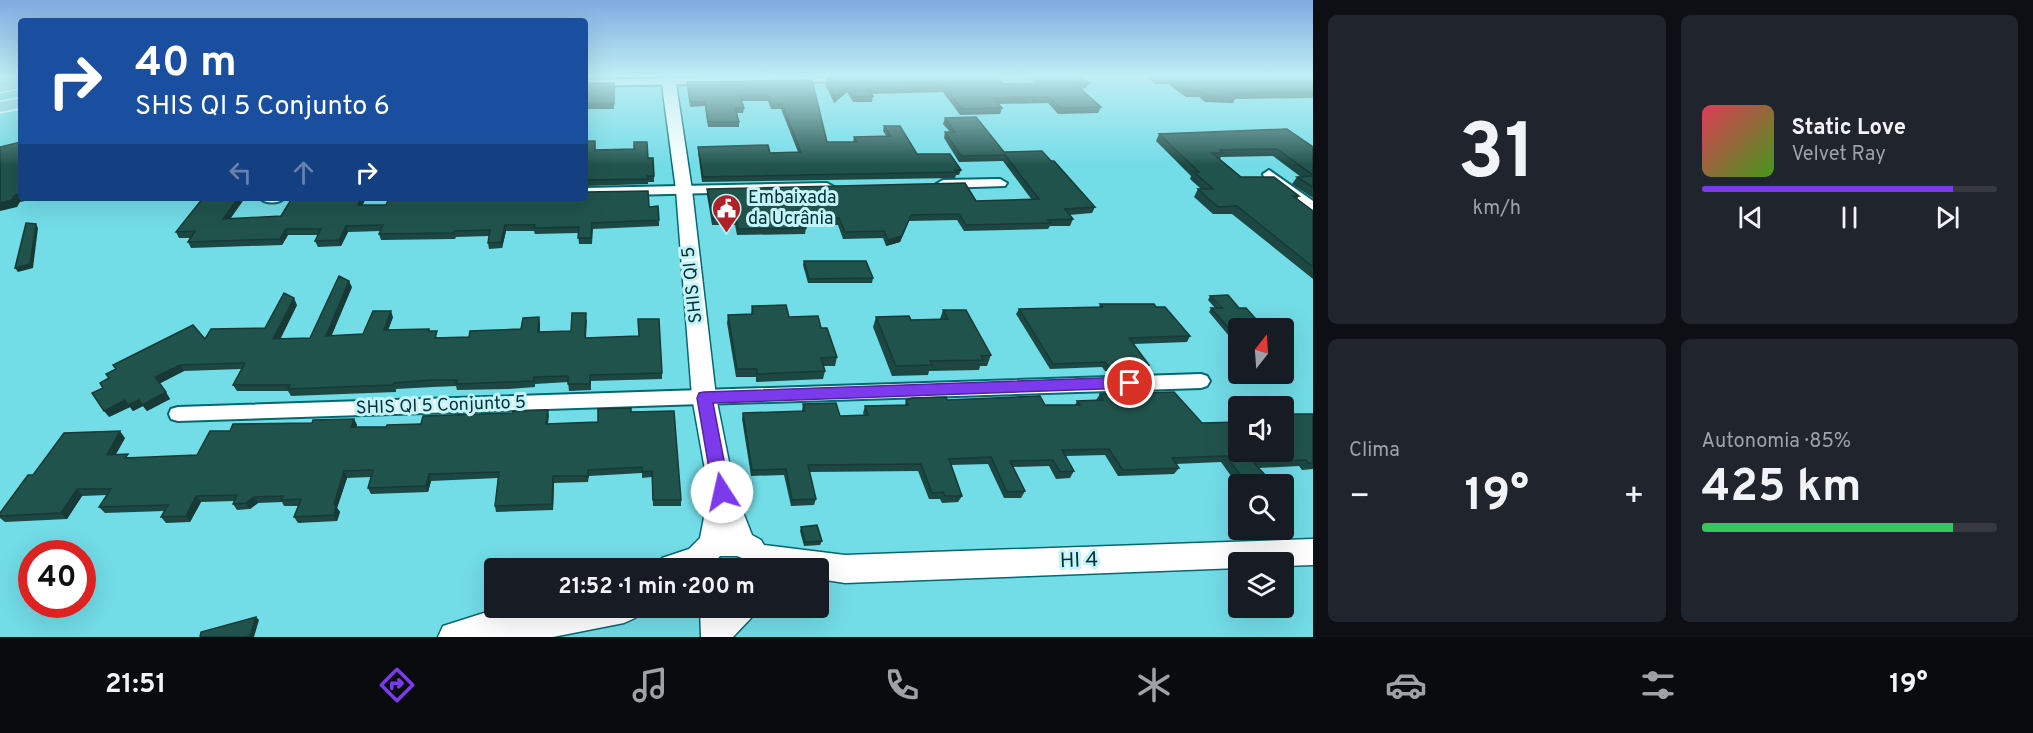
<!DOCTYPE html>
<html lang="pt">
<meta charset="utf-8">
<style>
:root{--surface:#171b24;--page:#20242c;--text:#f1f3f6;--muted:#9ea1a6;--line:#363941;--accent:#7c3aed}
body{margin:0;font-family:Overpass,sans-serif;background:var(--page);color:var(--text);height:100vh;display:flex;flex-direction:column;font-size:22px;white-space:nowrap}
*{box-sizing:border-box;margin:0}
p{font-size:20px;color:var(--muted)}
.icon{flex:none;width:33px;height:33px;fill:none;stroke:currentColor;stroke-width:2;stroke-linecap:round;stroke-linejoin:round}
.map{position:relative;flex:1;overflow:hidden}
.details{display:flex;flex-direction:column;gap:15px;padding:15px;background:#0d0f14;width:720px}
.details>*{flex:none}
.banner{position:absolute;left:18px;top:18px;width:570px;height:183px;border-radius:6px;box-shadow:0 6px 24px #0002;background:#1a4fa0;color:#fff;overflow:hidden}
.needle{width:39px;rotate:17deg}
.controls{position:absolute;left:1228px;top:318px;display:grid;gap:12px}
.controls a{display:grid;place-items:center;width:66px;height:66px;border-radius:6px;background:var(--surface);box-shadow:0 6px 24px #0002;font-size:30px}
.speed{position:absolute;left:18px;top:540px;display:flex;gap:12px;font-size:30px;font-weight:700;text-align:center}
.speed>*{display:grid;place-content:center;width:78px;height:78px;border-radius:50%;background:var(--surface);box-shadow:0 6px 24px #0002;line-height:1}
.speed .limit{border:9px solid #d22;background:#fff;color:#111}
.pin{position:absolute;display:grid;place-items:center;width:51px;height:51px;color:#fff;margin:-26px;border:3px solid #fff;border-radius:50%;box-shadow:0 2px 6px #0007}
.me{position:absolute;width:66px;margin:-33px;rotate:350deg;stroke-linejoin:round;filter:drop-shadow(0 0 4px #0008)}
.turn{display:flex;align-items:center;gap:21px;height:126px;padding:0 18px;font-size:27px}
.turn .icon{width:78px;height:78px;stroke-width:2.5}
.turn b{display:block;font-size:42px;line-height:51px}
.lanes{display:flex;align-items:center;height:57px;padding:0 18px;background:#0003;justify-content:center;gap:30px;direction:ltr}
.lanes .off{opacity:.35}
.big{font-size:45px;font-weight:700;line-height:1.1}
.details .widget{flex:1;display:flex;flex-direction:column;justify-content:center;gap:9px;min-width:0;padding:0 21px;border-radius:9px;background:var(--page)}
.details .dial{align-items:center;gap:0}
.dial b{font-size:78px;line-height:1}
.song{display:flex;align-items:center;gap:18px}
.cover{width:72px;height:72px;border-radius:9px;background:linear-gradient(135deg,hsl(350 70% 55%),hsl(100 70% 35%))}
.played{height:6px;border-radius:3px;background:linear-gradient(90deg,var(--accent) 85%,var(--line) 85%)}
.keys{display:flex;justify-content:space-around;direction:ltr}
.heat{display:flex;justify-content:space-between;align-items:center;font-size:33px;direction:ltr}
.charge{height:9px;border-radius:4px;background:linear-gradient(90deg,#34c759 85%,var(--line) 0)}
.details .tiles{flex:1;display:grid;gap:15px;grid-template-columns:repeat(2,1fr)}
.trip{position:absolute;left:484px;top:558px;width:345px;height:60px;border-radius:6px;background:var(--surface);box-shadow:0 6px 24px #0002;font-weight:700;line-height:60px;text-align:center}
.dock{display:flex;height:96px;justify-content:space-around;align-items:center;background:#090b0e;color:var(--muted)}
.dock .icon{width:42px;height:42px}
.dock .active{color:var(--accent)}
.dock b{font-size:27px;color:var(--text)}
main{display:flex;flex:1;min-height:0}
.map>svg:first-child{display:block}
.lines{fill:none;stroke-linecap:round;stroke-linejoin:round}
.minor-casing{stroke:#046870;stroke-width:4}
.tertiary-casing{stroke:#046870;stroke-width:3}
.primary-casing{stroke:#fff;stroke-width:3}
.minor{fill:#fff;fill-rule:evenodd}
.tertiary{fill:#fff;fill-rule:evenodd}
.primary{fill:#8fd3d9;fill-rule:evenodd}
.wall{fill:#1c4742}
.shaded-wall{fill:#173a36}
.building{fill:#21534d;stroke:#173a36;stroke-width:1.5}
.route{fill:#7c3aed;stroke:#51269a;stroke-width:1.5}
.labels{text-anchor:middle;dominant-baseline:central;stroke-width:6;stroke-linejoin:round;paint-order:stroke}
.poi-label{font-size:18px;fill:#002f34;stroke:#c4f4f9;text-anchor:start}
.street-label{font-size:18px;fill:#002f34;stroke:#c4f4f9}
.near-street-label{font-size:21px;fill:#002f34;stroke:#c4f4f9}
</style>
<main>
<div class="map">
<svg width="1313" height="637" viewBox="0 0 1313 637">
<rect width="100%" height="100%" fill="#72dce7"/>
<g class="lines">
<defs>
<path id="minor" d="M 732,77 L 853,78 L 848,81 L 585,86 L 585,80 Z
M 1269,170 L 1313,201 L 1313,212 L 1308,211 L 1264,177 L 1263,174 Z
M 1000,179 L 1007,183 L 1005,186 L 943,188 L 936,184 L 943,180 Z
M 827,183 L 834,187 L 832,190 L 585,196 L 585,188 Z
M 260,198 L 284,198 C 279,204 265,204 260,198 Z
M 1201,374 L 1207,376 L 1210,381 L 1207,386 L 1201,388 L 178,421 L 171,419 L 169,414 L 171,409 L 178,407 Z"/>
<path id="tertiary" d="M 661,77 L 675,77 L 692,190 L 716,397 L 735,492 L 752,535 L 761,540 L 764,545 L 845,555 L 1313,539 L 1313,565 L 1284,566 L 1284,562 L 1239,562 L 1239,568 L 845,583 L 819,579 L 819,568 L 753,568 L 747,560 L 737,556 L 720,556 L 710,568 L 658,568 L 662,558 L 689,549 L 700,538 L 709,492 L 692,397 L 676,190 Z
M 549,608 L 639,608 L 635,618 L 624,623 L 553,637 L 438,637 L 443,626 L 487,612 L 498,617 Z
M 700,608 L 755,608 L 751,618 L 733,637 L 701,637 Z"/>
<path id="primary" d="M 21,78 L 21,88 L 0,92 L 0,82 Z
M 21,98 L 21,108 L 0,112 L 0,102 Z"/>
</defs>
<!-- minor casing -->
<use href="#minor" class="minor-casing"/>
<!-- tertiary casing -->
<use href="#tertiary" class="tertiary-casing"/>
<!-- primary casing -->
<use href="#primary" class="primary-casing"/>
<!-- minor -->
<use href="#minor" class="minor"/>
<!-- tertiary -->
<use href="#tertiary" class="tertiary"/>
<!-- primary -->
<use href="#primary" class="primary"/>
</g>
<!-- wall -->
<path class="wall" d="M 585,77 L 625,77 L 585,78 Z
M 1029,77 L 1082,77 L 1089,83 L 1086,88 L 1080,89 L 1101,107 L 1098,113 L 1058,114 L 1048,103 L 998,104 L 1002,108 L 1000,114 L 960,115 L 943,92 L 872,94 L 873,96 L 872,102 L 853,102 L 847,92 L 834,103 L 825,84 L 826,78 L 1003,84 L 1035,83 Z
M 1147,77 L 1313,77 L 1313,98 L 1235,99 L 1233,103 L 1205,102 L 1199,97 L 1186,97 L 1168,84 L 1155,84 Z
M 812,80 L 827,142 L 853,142 L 854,137 L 887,137 L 883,131 L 884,126 L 917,154 L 961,170 L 959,175 L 956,175 L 955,178 L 702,182 L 698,152 L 698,147 L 770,153 L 798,152 L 781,109 L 771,109 L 768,101 L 742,101 L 744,108 L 743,113 L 737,113 L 739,122 L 739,127 L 708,127 L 705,106 L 690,107 L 687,82 Z
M 585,83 L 614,83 L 614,109 L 585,109 Z
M 945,118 L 1004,152 L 1095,207 L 1092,213 L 1069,215 L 1073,219 L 1070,226 L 1050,226 L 1048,229 L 964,231 L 957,220 L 909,221 L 900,242 L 886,246 L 883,238 L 843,239 L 838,225 L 805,225 L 806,228 L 805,234 L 737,235 L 735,225 L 712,225 L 707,195 L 707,189 L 976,201 L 1032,200 L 1003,161 L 959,162 L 944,138 L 945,132 L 950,132 L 943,124 Z
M 1159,134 L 1313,147 L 1313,198 L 1292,184 L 1297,177 L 1301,177 L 1273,156 L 1221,157 L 1220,159 L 1241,177 L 1299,196 L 1297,199 L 1313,211 L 1313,279 L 1232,214 L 1213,214 L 1194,197 L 1198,189 L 1201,189 L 1190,179 L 1191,176 L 1156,141 Z
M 585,141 L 596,150 L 648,158 L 654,176 L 654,182 L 648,182 L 648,184 L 585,186 Z
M 292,198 L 366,198 L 362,205 L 649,207 L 659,220 L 659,226 L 593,229 L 592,244 L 579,244 L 578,233 L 535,234 L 534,231 L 506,231 L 502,248 L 489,249 L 488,243 L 489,236 L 456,237 L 455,239 L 381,240 L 379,234 L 381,231 L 348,232 L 341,246 L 318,247 L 315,241 L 318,235 L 288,235 L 282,245 L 191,248 L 188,242 L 190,238 L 179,238 L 176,232 L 230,219 L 281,216 Z
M 804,261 L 873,278 L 872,283 L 808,283 L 803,265 Z
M 352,287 L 331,336 L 363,334 L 393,317 L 388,330 L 429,329 L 430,331 L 438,338 L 469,337 L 521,329 L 540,323 L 540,332 L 571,331 L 587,319 L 586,338 L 662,373 L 662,379 L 591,381 L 591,390 L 569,391 L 568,382 L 535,384 L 535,387 L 509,389 L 457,390 L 456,386 L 433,387 L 396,389 L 396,392 L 291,396 L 288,391 L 237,391 L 233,385 L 241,369 L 184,371 L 159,383 L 170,399 L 147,411 L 143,406 L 133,411 L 130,407 L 109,417 L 205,339 L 265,328 L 297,305 L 280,339 L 310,338 Z
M 1210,296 L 1239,328 L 1239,348 L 1209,312 L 1211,308 L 1215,308 L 1208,300 Z
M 1100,304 L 1156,307 L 1190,336 L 1187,342 L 1133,344 L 1149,365 L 1145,370 L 1105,371 L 1102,367 L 1050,369 L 1016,314 L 1019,309 L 1099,307 Z
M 752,306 L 789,317 L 821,328 L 837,357 L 835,366 L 823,366 L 825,371 L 823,379 L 756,382 L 756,377 L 736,377 L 727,323 L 728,315 L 751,314 Z
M 943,310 L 991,355 L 987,366 L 980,366 L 979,370 L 929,371 L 928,375 L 892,376 L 873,327 L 876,317 L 911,320 L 940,319 Z
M 1284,350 L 1290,357 L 1287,361 L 1284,361 Z
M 1100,394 L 1202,423 L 1239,452 L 1286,414 L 1313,414 L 1313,469 L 1302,470 L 1299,466 L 1258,468 L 1265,475 L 1258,482 L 1236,483 L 1221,462 L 1176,464 L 1179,468 L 1174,474 L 1118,476 L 1105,455 L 1066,456 L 1074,471 L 1070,478 L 1056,479 L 1049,466 L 1013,467 L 1025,491 L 1021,498 L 1004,498 L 988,464 L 951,465 L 962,496 L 958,502 L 942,503 L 940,499 L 929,499 L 918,471 L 809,472 L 816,499 L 814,505 L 791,506 L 784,475 L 751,476 L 742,419 L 743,413 L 802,411 L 803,404 L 840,416 L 864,415 L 863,413 L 865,406 L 905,405 L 906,400 L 947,400 L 1045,405 L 1075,405 L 1077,401 L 1096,400 Z
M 548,410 L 549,416 L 548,424 L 598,422 L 631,412 L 681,500 L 681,506 L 653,506 L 652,477 L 642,478 L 642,473 L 589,476 L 588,482 L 554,483 L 553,510 L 496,512 L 495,506 L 498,478 L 431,481 L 428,492 L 371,494 L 368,488 L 371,477 L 347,478 L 337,508 L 340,512 L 337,521 L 298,523 L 294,517 L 298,506 L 284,506 L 282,502 L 258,503 L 250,509 L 237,510 L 233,504 L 234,501 L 201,502 L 190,522 L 166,523 L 161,517 L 164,511 L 105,513 L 99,507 L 107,495 L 82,496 L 67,519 L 5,522 L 0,518 L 0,513 L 33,475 L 125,438 L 116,454 L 131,458 L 197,455 L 230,431 L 354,419 L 357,425 L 356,427 L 386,427 Z
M 801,527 L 822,541 L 820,545 L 804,546 L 800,531 Z"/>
<!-- shaded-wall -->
<path class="shaded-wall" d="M 848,86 L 847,92 L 834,103 L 835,97 Z
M 21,194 L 21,198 L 30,198 L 30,200 L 20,202 L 17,207 L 0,211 L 0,203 L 15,195 Z
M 238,198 L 245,198 L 226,225 L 223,219 Z
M 361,198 L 366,198 L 360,211 L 358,205 Z
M 911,215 L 900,242 L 886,246 L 888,240 Z
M 36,224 L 38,228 L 33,268 L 18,272 L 15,268 Z
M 505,225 L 506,231 L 502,248 L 501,242 Z
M 346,226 L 348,232 L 341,246 L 339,240 Z
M 286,229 L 288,235 L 282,245 L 280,239 Z
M 349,281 L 352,287 L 329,342 L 326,336 Z
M 294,298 L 297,305 L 277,346 L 273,339 Z
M 391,311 L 393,317 L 386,336 L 384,330 Z
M 539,317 L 540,323 L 539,338 L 538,332 Z
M 180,365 L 184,371 L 159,384 L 155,377 Z
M 166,392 L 170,399 L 147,411 L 143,406 L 133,411 L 130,407 L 109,417 L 104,411 L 125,400 Z
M 354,419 L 357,425 L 354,433 L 351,427 Z
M 120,431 L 125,438 L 112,461 L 107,455 Z
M 344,471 L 347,478 L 337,508 L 340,512 L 337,521 L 334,515 L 334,504 Z
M 429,474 L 431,481 L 428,492 L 426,486 Z
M 553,476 L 554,483 L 553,510 L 552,504 Z
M 77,489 L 82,496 L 67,519 L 61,513 Z
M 196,496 L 201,502 L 190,522 L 186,516 Z
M 254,497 L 258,503 L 250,509 L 246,503 Z
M 256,617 L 259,620 L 254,637 L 245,637 Z"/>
<!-- building -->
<path class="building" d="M 898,77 L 997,77 L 1003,84 L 1043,83 L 1037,77 L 1082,77 L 1089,83 L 1074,83 L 1101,107 L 1060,108 L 1050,97 L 993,98 L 1002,108 L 962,109 L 944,86 L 868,89 L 873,96 L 854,97 L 848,86 L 835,97 L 826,78 Z
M 1157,77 L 1313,77 L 1313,92 L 1231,93 L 1237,97 L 1209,96 L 1202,91 L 1189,91 L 1171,78 L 1158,78 Z
M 812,80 L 827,142 L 857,142 L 854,137 L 891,136 L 884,126 L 900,126 L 917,154 L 950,154 L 961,170 L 955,170 L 957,172 L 703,177 L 698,147 L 768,145 L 770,153 L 801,152 L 782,104 L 771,104 L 769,96 L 740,96 L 744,108 L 735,108 L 739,122 L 708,122 L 705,102 L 690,102 L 687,82 Z
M 585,83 L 614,83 L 614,104 L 585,104 Z
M 976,117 L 1004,152 L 1042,151 L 1051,161 L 1054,161 L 1095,207 L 1065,209 L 1073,219 L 1048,220 L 1051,223 L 966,225 L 959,214 L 911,215 L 902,236 L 888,240 L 884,231 L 845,232 L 839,218 L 803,219 L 806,228 L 738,229 L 736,218 L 713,219 L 707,189 L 965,183 L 976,201 L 1039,199 L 1005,155 L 961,156 L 945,132 L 955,132 L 945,118 Z
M 1287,129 L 1313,147 L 1313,175 L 1277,149 L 1220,150 L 1223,153 L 1212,153 L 1241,177 L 1274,177 L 1299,196 L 1293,196 L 1313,211 L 1313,267 L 1237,206 L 1218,207 L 1198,189 L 1213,189 L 1194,172 L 1199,172 L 1159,134 Z
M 585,141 L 595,141 L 595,150 L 634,149 L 634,142 L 647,142 L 648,158 L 653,158 L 654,176 L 647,176 L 648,179 L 585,180 Z
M 21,142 L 21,194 L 15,195 L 12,200 L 0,203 L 0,147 Z
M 1313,176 L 1313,187 L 1297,177 Z
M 648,191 L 649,207 L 658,206 L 659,220 L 592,223 L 591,238 L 578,238 L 579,227 L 534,228 L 535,225 L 505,225 L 501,242 L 488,243 L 490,230 L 454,231 L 454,233 L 379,234 L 383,225 L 346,226 L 339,240 L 315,241 L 321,229 L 286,229 L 280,239 L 188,242 L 195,231 L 176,232 L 203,198 L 238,198 L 223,219 L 281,216 L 292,198 L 361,198 L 358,205 L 386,205 L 389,198 L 585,198 L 585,192 Z
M 26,223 L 36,224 L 30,264 L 15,268 Z
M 804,261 L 866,261 L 873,278 L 809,279 Z
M 339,276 L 349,281 L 326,336 L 363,334 L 373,311 L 391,311 L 384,330 L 429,329 L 428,331 L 437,331 L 435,338 L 469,337 L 470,331 L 521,329 L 523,318 L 539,317 L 538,332 L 571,331 L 572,313 L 586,313 L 585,338 L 639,336 L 638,319 L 659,319 L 662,373 L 590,375 L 590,384 L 568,384 L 568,376 L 534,377 L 534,381 L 456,384 L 457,380 L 431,380 L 394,383 L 393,385 L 288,389 L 290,385 L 233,385 L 245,363 L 180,365 L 155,377 L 166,392 L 142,405 L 139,400 L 128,405 L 125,400 L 104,411 L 92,393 L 103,388 L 100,383 L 109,378 L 106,374 L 116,369 L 113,365 L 193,325 L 205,339 L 211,329 L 265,328 L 284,293 L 294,298 L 273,339 L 310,338 Z
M 1228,295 L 1239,308 L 1246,308 L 1264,328 L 1239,328 L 1239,340 L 1211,308 L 1222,308 L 1210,296 Z
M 1100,304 L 1154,304 L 1156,307 L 1165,307 L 1190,336 L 1129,338 L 1149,365 L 1108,366 L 1105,362 L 1053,364 L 1019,309 L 1103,307 Z
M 786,305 L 789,317 L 818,316 L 821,328 L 827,328 L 837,357 L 821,358 L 825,371 L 757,374 L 757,369 L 737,369 L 728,315 L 753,314 L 752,306 Z
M 943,310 L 966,310 L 991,355 L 981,356 L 983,360 L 930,361 L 932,365 L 896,366 L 876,317 L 909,316 L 911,320 L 948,319 Z
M 1284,350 L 1290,357 L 1284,357 Z
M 1174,392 L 1202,423 L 1239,422 L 1239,452 L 1284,452 L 1284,412 L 1286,414 L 1313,414 L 1313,463 L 1308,463 L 1306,460 L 1253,462 L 1265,475 L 1242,477 L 1226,456 L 1172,458 L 1179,468 L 1123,470 L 1109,449 L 1062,450 L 1074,471 L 1060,472 L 1053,460 L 1010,461 L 1025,491 L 1007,492 L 991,457 L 949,459 L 962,496 L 945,496 L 943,492 L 932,493 L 921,464 L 808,465 L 816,499 L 792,500 L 786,469 L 752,470 L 743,413 L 805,411 L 803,404 L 836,403 L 840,416 L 868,415 L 865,406 L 908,405 L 906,400 L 912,398 L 946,397 L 947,400 L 1040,396 L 1045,405 L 1080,405 L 1077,401 L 1103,400 L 1100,394 Z
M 631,408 L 631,412 L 674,411 L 681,500 L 653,500 L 652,471 L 642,472 L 642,467 L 588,470 L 588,476 L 553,476 L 552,504 L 495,506 L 499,472 L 429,474 L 426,486 L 368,488 L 373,470 L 344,471 L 334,504 L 336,506 L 334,515 L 294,517 L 301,499 L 281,500 L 283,496 L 254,497 L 246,503 L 233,504 L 237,495 L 196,496 L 186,516 L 161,517 L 168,505 L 99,507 L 111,489 L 77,489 L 61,513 L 0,516 L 0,513 L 28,475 L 33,475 L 64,433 L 120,431 L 107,455 L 128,454 L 125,458 L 197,455 L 210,431 L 230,431 L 233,424 L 312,423 L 313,420 L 354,419 L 351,427 L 386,427 L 387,425 L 421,424 L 423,416 L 513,413 L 513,411 L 548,410 L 546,424 L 598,422 L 598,409 Z
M 817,525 L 822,541 L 805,542 L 801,527 Z
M 256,617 L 250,636 L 245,637 L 200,637 L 201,632 Z"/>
<!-- sky -->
<linearGradient id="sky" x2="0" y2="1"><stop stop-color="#7fabe1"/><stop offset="0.46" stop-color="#c0eff4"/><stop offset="1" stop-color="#c0eff4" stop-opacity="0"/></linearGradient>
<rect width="1313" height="166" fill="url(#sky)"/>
<!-- route -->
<path class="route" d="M 1130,377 L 1135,379 L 1137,383 L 1135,387 L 1130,388 L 713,403 L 730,492 L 728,497 L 722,499 L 716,497 L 713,492 L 697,398 L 699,393 L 704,392 Z"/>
<!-- icons -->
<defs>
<symbol id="civic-pin" viewBox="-11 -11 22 30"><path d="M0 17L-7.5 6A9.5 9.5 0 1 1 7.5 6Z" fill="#b11f27" stroke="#c4f4f9"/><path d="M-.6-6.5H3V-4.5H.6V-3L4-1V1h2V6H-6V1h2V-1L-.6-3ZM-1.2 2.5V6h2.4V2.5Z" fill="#fff"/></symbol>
</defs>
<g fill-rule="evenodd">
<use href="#civic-pin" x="710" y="192" width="33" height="45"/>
</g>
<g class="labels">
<!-- poi labels -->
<g class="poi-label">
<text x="748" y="198">Embaixada<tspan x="748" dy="21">da Ucrânia</tspan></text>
</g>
<!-- street labels -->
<g class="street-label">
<text transform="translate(693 285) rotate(-96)">SHIS QI 5</text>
<text transform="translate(441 406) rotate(-2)">SHIS QI 5 Conjunto 5</text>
</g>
<!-- near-street labels -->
<g class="near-street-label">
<text transform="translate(1079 561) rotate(-2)">HI 4</text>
</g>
</g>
</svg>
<div class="controls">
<a><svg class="needle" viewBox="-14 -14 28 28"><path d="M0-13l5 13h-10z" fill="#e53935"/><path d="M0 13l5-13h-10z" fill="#9ea1a6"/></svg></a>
<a><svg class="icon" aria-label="sound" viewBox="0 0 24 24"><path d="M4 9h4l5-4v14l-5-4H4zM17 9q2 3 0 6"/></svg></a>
<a><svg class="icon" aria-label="search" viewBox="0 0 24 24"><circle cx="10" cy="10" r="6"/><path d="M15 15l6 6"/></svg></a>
<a><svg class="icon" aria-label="layers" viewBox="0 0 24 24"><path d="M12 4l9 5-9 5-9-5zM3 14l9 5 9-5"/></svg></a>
</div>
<div class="speed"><div class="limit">40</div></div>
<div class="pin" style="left:1130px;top:383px;background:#d93025"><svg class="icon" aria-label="arrive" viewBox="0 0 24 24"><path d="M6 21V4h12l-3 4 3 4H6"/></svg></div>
<svg class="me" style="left:722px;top:492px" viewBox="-20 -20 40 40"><circle r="19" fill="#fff"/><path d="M0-13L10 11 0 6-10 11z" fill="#7c3aed"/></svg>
<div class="trip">21:52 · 1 min · 200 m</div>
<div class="banner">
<div class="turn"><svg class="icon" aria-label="right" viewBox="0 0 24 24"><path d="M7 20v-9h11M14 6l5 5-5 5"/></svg><div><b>40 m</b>SHIS QI 5 Conjunto 6</div></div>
<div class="lanes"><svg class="icon off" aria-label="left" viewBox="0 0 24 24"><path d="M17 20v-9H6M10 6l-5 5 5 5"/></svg><svg class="icon off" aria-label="ahead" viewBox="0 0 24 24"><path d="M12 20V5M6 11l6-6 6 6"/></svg><svg class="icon" aria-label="right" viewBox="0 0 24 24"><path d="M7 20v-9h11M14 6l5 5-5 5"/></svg></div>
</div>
</div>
<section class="details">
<div class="tiles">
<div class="widget dial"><b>31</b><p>km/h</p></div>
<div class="widget">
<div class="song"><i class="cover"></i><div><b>Static Love</b><p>Velvet Ray</p></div></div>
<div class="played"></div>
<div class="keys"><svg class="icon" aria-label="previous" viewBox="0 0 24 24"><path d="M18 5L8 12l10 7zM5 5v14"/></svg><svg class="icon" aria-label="pause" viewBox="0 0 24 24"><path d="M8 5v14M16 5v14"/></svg><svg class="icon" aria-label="next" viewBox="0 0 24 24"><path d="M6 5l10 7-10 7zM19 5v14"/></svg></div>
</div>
<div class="widget"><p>Clima</p>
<div class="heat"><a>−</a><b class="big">19°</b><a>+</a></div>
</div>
<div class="widget"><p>Autonomia · 85%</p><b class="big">425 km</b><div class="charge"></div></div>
</div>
</section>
</main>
<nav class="dock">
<b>21:51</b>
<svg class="icon active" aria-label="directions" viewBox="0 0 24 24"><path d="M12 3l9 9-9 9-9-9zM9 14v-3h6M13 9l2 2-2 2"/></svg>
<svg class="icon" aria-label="music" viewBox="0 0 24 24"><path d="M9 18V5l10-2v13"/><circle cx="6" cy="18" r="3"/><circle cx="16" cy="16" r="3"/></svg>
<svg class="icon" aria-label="phone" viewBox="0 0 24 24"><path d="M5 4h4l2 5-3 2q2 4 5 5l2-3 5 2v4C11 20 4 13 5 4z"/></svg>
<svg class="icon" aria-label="climate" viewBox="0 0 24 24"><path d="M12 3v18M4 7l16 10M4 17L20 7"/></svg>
<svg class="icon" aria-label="car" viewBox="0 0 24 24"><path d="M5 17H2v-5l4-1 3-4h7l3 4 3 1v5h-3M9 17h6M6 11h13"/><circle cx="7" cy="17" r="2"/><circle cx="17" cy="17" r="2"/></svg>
<svg class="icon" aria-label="filters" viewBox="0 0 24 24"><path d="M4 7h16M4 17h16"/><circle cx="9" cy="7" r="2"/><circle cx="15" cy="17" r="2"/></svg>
<b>19°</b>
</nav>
